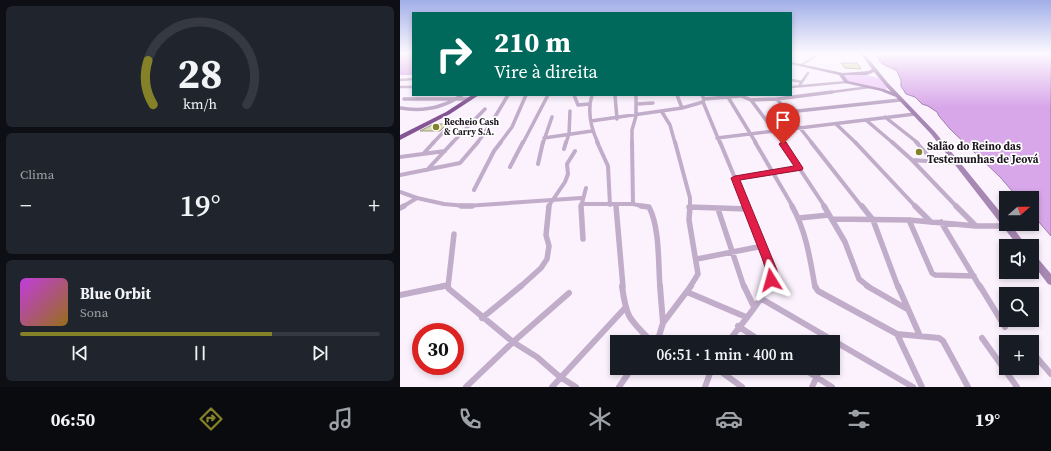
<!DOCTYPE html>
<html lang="pt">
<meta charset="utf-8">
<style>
:root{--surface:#171b24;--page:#20242c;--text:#f1f3f6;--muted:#9ea1a6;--line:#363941;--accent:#848129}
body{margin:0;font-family:"Source Serif 4",serif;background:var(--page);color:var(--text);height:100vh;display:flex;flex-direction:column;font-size:15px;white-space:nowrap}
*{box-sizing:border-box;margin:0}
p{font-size:13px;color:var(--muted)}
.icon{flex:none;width:22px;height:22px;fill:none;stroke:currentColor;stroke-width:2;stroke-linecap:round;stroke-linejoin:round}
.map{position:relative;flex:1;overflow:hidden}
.sheet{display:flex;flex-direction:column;gap:6px;padding:6px;background:#0d0f14;width:400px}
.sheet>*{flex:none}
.top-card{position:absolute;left:12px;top:12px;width:380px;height:84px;border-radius:0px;box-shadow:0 2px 6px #0003;background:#00695c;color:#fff;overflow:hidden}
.needle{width:26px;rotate:70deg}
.fabs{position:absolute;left:599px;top:191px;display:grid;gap:8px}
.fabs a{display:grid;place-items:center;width:40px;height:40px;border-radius:0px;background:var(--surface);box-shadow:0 2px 6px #0003;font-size:20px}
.speed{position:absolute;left:12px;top:323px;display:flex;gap:8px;font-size:20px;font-weight:700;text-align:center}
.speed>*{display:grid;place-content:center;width:52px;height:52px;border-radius:50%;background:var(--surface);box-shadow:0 2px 6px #0003;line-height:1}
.speed .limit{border:6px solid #d22;background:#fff;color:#111}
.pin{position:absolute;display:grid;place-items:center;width:34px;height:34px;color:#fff;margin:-41px -17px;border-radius:50% 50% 50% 0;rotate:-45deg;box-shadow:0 0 4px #0007}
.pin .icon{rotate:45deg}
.me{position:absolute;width:44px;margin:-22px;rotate:352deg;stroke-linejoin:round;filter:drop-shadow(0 0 3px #0008)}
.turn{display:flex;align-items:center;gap:14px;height:84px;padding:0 16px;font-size:18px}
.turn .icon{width:52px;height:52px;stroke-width:2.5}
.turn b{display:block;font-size:28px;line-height:34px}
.big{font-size:30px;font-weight:600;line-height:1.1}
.sheet .card{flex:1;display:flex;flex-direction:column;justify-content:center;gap:6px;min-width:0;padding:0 14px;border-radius:6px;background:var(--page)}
.sheet .dial{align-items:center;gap:0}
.dial svg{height:104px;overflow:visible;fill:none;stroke:var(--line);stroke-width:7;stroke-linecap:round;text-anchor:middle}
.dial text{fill:var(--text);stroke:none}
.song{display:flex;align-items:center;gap:12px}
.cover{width:48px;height:48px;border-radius:6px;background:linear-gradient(135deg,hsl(290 70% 55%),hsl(40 70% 35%))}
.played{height:4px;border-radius:2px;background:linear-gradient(90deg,var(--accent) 70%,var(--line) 70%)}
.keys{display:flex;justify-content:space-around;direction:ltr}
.heat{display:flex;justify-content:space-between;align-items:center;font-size:22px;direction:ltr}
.trip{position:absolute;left:210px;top:335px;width:230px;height:40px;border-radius:0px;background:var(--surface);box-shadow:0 2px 6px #0003;font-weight:600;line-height:40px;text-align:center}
.dock{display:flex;height:64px;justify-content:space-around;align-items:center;background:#090b0e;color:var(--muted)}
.dock .icon{width:28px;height:28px}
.dock .on{color:var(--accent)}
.dock b{font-size:18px;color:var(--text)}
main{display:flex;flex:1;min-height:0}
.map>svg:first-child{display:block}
.green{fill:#eec8fc}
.forest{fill:#d7a6e8}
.water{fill:#d8a7e9;stroke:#a07cad}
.building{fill:#d9d8b6;stroke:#9f9e7d}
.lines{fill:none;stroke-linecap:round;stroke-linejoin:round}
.street-far4{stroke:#c1acc9;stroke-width:2.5}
.street-far3{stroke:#c1acc9;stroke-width:3.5}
.street-far2{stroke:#c1acc9;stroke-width:4}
.street-far1{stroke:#c1acc9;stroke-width:5.5}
.street{stroke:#c1acc9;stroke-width:6}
.secondary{fill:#a787b3;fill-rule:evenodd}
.highway{fill:#835693;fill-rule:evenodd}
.route{fill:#e11d48;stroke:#92132f}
.poi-dot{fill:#848129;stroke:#fff;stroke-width:1.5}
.labels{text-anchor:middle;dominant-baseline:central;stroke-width:3.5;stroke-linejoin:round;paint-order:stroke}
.far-poi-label{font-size:9px;font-weight:bold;fill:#1f1721;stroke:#fff;text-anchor:start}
.poi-label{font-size:11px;font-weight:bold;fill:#1f1721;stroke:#fff;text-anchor:start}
</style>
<main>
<section class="sheet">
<div class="card dial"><svg viewBox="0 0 100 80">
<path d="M14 69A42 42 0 1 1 86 69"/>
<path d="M14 69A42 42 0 0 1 10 35" stroke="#848129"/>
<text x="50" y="56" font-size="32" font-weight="700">28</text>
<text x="50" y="72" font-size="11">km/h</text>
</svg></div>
<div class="card"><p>Clima</p>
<div class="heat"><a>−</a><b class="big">19°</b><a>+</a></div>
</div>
<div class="card">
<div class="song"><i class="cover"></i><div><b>Blue Orbit</b><p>Sona</p></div></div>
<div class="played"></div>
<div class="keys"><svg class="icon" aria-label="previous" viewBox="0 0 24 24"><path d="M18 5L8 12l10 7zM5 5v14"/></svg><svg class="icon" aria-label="pause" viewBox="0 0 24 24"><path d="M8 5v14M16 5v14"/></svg><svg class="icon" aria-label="next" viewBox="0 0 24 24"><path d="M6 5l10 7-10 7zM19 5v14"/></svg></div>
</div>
</section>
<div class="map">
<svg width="651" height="387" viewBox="0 0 651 387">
<rect width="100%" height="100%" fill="#fbf2fe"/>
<!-- green -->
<path class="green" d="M 443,74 L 461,74 L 479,78 L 489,88 L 482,90 L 447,81 Z"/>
<!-- forest -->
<path class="forest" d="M 0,53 L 13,54 L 13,75 L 0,75 Z"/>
<!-- water -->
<path class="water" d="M 477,53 L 651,53 L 651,236 L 632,214 L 632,198 L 618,198 L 601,178 L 550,129 L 539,116 L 537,112 L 528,106 L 522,104 L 515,97 L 506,94 L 501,86 L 501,80 L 497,71 C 488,65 478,66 477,53 Z"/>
<!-- building -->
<path class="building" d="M 441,63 L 457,63 L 461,69 L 445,68 Z
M 34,124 L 47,124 L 40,131 L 20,131 Z"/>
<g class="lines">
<!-- street-far4 -->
<path class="street-far4" d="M 401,65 L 420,53
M 0,80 L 13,79
M 391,80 L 402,82
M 399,86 L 408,73
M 0,87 L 13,87
M 391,87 L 447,82
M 424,93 L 470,87"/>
<!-- street-far3 -->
<path class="street-far3" d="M 174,95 L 178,105 L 189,104
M 192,95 C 187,111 191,128 198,143
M 215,95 L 217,119
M 277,95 L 282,108
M 302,95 L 304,99 L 303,102 L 320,143
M 339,95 L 351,100 L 383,143
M 328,97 L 356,143
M 4,99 L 70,99
M 304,99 L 340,96
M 377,99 L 412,143
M 351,100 L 377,99 L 432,92
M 237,104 L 253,103
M 0,108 C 23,112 43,108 62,95
M 262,112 L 270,125 L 275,143
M 388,112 L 500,100
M 485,117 L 518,143
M 466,120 L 493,143
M 191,121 L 282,108 L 303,102
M 436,124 L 456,143
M 144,138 L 192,131
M 317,138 L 515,114
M 33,143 L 51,124
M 52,143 L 85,109
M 77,143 C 89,128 98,112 108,95
M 100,143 L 112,127 L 126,95
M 123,143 L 148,95
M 143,143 L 152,117
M 166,143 L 169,134 L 170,111
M 232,143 L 232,130 L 236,116 L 236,95"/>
<!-- street-far2 -->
<path class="street-far2" d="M 197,142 L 208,166 L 210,205
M 232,142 L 233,204
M 275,142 L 290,198 L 290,207
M 320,142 L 347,207
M 355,142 L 393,207
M 382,142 L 425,207
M 411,142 L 462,207
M 455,142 L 516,207
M 492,142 L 512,160 L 557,207
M 516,142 L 533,161
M 164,149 L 166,142
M 24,153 L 34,142
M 0,157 L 45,151
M 512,160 L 556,163
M 138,164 L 143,142
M 110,167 L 123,142
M 27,170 L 53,142
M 0,175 L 60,163 L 78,142
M 335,178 L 399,168
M 74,190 L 94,151 L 101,142
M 0,192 L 17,198 L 2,207
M 17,198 L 44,204 L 66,206 L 181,198
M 181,204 L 233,204 L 247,207
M 216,205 L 216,207
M 148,207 L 165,182 L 168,174 L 167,164 L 175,151
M 181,207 L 186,188"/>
<!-- street-far1 -->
<path class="street-far1" d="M 61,206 L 72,206
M 181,206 L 183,239
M 216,206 L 223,287
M 241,206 L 249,207 C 260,228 258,263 260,287
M 290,206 L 289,220 L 298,274 L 290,287
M 346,206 L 363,246 L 372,275 L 367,287
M 392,206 C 406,231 410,258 415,287
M 424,206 L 445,242 L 459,279 L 469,287
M 462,206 L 473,220 L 498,287
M 515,206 L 531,222
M 556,206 L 576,226
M 289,207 L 348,209
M 0,208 L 4,206
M 318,209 L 344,287
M 399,218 L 429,215
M 433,219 L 509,220 L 576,226 L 607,226
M 509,220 L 532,273 L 535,275 L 574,276
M 541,222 L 580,287
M 297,259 L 363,246
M 40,287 L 47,285
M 48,287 L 54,234
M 120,287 L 141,268 L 147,259 L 149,246 L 146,235 L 149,206"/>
<!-- street -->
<path class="street" d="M 47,286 L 49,289 L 113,342 L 137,357 L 160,377 L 176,387
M 222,286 C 226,316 228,318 250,340
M 260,286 L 263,323
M 344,286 L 354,307
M 415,286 L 418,291 L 497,334 L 539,338 L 543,341 L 568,387
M 467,286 L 507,309
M 498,286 L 520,336
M 580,286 L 605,327
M 287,292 L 346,317
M 0,295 L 44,286
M 362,299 L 513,387
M 82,318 L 121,286
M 338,326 L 362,342
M 497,334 L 522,387
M 582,338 L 617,387
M 621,339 L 624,342
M 249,342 L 259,336 L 263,323 L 291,286
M 328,342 C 341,324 359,305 368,286
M 632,352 L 651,374
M 316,368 L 342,387
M 402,368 L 432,387
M 66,387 L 113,342 L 169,293
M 152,387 L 225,308
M 219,387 L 232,368
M 305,387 L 312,368
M 412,387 L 421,368"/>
<!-- secondary -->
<path class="secondary" d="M 460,53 L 464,53 L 487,82 L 535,132 L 606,219 L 606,224 L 610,224 L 627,246 L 618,246 L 531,134 L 496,97 L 481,91 L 445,83 L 439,75 L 391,64 L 391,62 L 443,73 L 469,71 L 472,69 ZM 474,72 L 491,92 L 484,89 L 448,81 L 444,75 L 467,75 Z
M 632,254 L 635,255 L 651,274 L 651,285 L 648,284 L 632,263 Z"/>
<!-- highway -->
<path class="highway" d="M 72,95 L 79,95 L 50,114 L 0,140 L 0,135 L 46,112 Z"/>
</g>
<!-- sky -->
<linearGradient id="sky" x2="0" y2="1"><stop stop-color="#a1afe8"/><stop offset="0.5" stop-color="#fdf9ff"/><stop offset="1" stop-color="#fdf9ff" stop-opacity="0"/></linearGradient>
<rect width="651" height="107" fill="url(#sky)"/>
<!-- route -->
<path class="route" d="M 383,141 L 386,142 L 403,168 L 402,170 L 340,180 L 377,270 L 377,280 L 375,284 L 371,285 L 367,284 L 365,280 L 366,270 L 362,258 L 331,178 L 335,176 L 394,166 L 379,144 Z"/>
<!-- markers -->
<g class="poi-dot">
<circle cx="36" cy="127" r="4"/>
<circle cx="519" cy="152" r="4"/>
</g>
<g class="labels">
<!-- far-poi labels -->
<g class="far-poi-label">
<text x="44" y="122">Recheio Cash<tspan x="44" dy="10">&amp; Carry S.A.</tspan></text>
</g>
<!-- poi labels -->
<g class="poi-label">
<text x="527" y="146">Salão do Reino das<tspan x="527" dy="13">Testemunhas de Jeová</tspan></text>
</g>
</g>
</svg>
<div class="fabs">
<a><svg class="needle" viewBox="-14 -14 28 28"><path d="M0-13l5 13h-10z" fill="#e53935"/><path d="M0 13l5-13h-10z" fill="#9ea1a6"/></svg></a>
<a><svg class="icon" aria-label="sound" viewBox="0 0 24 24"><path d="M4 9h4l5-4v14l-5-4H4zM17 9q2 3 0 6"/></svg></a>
<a><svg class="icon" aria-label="search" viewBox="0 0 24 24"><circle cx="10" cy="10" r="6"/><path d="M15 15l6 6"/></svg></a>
<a>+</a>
</div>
<div class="speed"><div class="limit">30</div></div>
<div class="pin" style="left:383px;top:144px;background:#d93025"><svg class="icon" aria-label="arrive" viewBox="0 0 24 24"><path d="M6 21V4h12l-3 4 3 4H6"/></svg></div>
<svg class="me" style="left:371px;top:280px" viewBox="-20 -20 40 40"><path d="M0-17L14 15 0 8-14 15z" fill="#e11d48" stroke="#fff" stroke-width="4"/></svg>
<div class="trip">06:51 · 1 min · 400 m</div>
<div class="top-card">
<div class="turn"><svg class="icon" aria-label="right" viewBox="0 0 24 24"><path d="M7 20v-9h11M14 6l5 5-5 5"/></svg><div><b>210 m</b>Vire à direita</div></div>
</div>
</div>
</main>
<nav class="dock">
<b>06:50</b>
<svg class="icon on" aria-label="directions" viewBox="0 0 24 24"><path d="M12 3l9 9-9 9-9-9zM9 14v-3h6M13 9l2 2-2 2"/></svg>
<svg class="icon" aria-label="music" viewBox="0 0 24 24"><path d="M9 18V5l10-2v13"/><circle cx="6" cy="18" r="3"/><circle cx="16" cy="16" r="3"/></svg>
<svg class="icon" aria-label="phone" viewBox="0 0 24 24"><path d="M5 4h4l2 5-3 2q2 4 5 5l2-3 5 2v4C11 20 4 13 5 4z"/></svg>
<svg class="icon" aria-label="climate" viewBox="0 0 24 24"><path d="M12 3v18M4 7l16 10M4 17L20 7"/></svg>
<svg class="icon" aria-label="car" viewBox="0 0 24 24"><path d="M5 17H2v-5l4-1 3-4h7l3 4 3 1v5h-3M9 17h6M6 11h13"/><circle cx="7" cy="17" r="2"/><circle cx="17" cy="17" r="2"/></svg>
<svg class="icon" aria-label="filters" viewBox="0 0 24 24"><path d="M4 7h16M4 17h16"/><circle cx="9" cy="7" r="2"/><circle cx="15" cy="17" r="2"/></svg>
<b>19°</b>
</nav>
